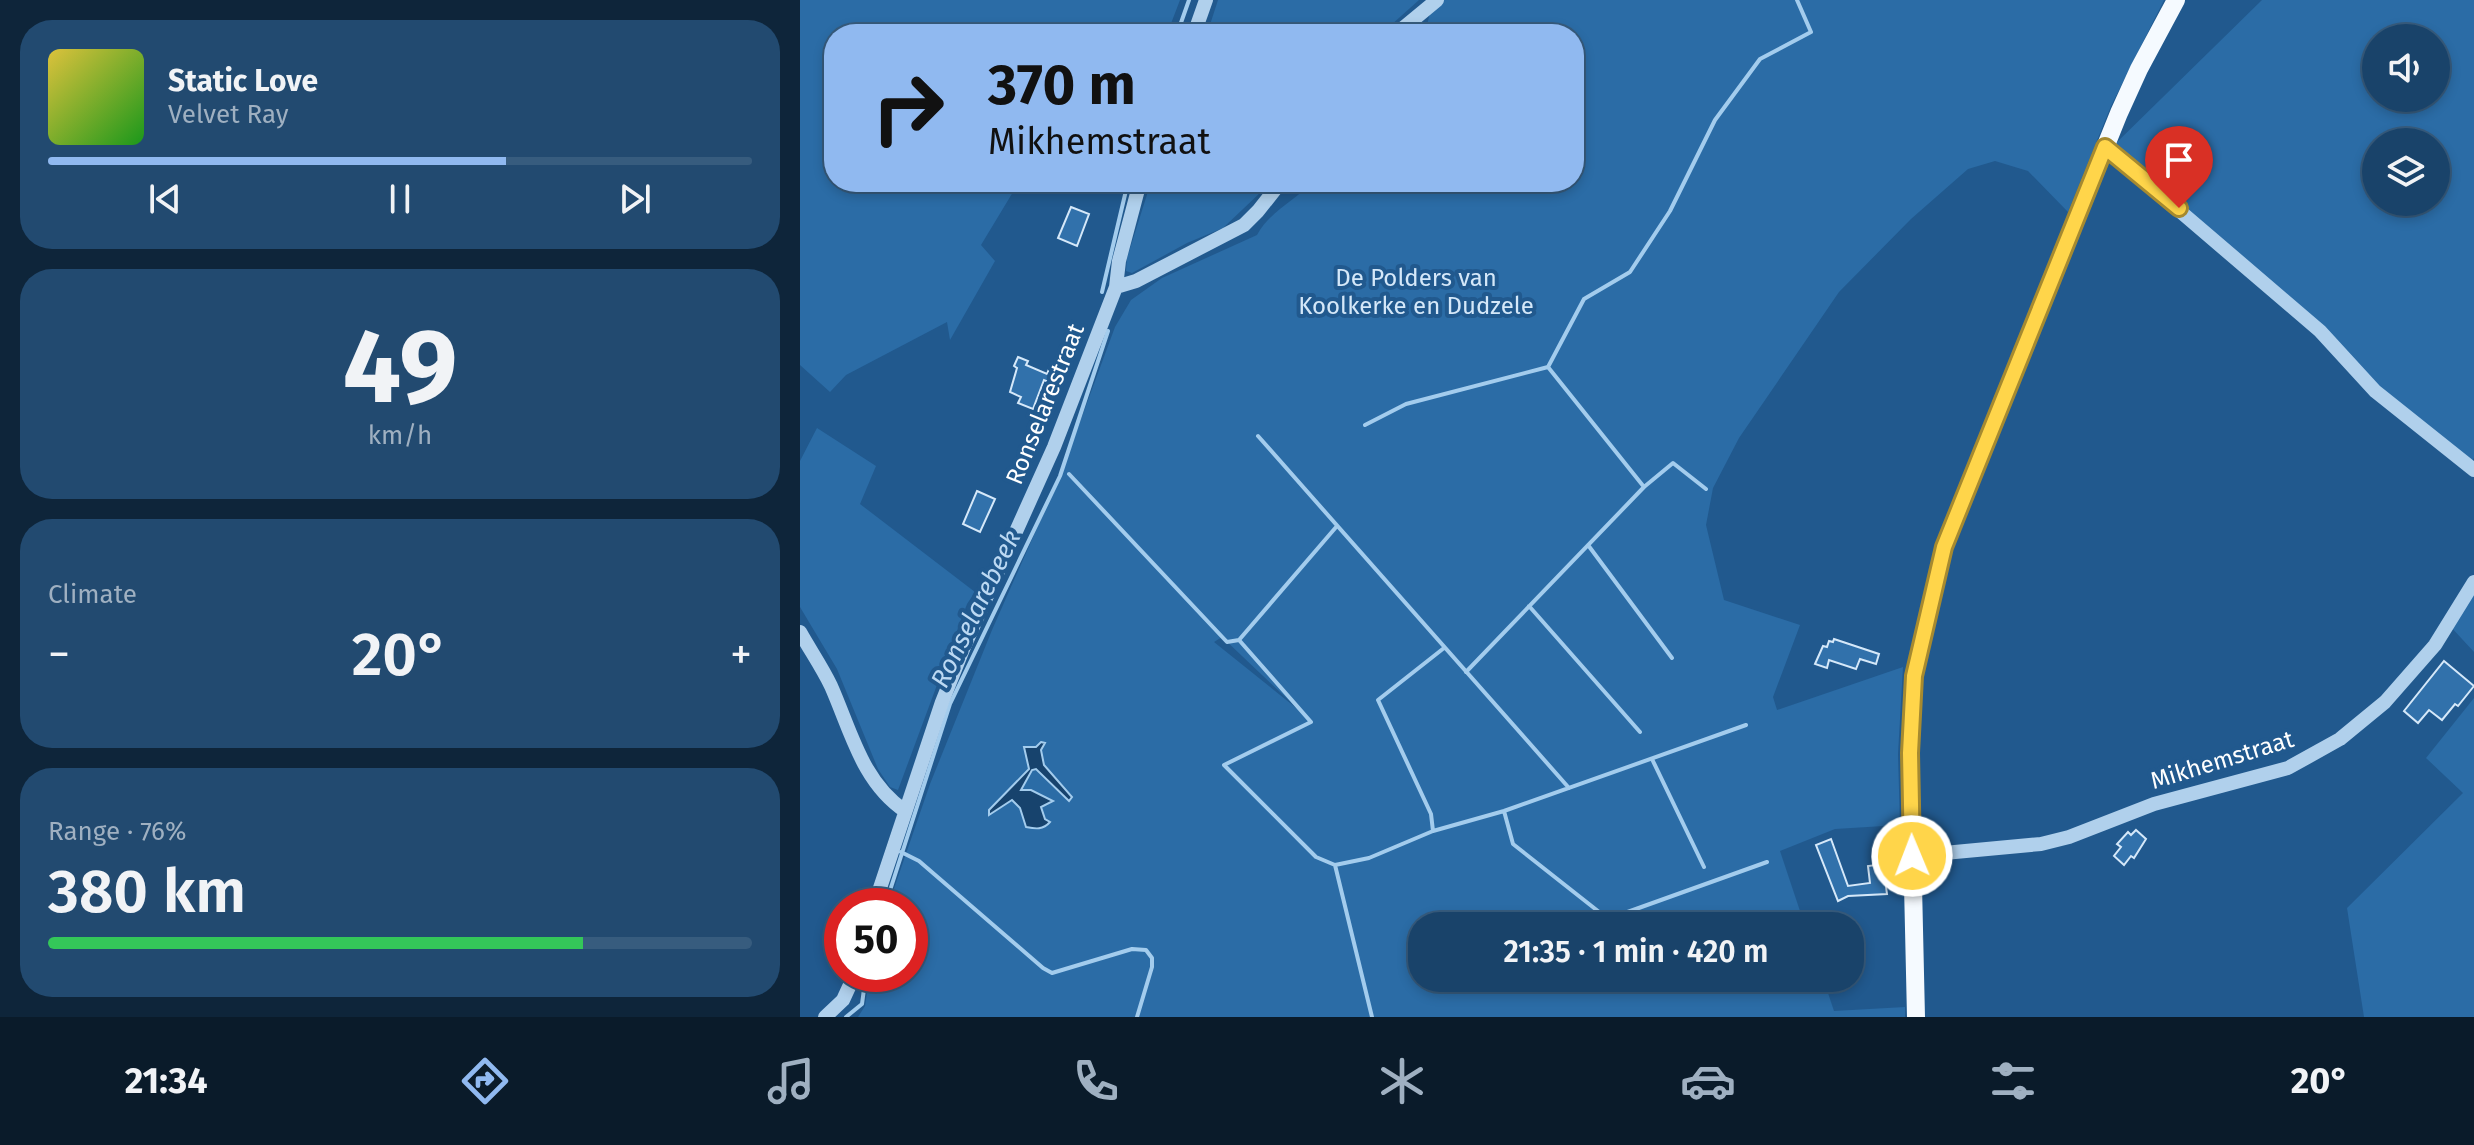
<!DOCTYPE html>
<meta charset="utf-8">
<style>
:root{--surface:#19436a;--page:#224a70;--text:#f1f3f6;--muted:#9fb0c1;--line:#375c7e;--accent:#90b9f0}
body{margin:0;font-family:"Fira Sans",sans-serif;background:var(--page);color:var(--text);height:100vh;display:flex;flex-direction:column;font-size:30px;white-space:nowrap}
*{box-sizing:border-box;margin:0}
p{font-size:26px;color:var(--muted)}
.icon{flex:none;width:44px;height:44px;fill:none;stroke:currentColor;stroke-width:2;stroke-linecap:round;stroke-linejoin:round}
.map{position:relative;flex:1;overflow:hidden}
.sheet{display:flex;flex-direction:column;gap:20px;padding:20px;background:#0e253a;width:800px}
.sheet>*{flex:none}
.hud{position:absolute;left:24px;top:24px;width:760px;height:168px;border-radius:32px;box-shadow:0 4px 12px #0003,0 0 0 2px var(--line);background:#90b9f0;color:#111;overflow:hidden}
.fabs{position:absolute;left:1562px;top:24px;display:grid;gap:16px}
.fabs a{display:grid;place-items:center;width:88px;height:88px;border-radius:50%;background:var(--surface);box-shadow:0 4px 12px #0003,0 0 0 2px var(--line);font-size:40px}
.speed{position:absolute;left:24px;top:888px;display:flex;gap:16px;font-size:40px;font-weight:700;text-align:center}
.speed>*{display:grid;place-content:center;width:104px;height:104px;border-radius:50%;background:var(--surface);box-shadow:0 4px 12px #0003,0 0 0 2px var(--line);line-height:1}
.speed .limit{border:12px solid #d22;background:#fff;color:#111}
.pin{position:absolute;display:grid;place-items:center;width:68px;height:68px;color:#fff;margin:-82px -34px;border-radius:50% 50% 50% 0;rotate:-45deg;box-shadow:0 0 8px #0007}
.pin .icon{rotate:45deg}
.me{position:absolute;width:88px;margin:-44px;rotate:359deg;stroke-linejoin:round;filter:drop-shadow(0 0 6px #0008)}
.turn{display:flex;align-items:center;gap:28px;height:168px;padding:0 32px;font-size:36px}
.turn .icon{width:104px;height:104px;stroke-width:2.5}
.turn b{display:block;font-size:56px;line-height:68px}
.big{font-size:60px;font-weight:600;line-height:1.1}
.sheet .tile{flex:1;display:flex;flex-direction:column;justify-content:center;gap:12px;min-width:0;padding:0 28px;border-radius:32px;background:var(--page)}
.sheet .dial{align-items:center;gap:0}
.dial b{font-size:104px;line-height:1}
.song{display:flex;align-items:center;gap:24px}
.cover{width:96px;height:96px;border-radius:12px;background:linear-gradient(135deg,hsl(50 70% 55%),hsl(120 70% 35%))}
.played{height:8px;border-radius:4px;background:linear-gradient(90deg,var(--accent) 65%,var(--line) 65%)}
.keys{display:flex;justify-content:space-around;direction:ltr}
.heat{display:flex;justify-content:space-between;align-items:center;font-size:44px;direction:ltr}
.charge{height:12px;border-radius:6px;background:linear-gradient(90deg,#34c759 76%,var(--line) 0)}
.trip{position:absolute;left:608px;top:912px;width:456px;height:80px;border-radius:32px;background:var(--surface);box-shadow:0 4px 12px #0003,0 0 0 2px var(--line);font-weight:600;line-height:80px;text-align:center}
.dock{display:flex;height:128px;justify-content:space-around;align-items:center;background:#0a1b2a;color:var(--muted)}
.dock .icon{width:56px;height:56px}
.dock .current{color:var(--accent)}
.dock b{font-size:36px;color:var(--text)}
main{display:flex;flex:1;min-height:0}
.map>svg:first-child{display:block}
.green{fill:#2b6ca6;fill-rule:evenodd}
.water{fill:#17436d;stroke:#a3cced;stroke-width:2}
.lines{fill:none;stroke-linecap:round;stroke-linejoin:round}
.stream{stroke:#a3cced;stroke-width:4}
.building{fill:#3171ab;stroke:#d5e8f9;stroke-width:2}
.minor{stroke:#b0d0ec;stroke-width:14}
.major{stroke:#f5faff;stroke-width:18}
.route-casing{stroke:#a68a30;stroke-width:20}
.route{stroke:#ffd54a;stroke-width:14}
.labels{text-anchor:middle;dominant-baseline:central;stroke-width:8;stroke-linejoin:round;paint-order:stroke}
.park-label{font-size:24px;fill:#d5e8f9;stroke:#21598e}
.street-label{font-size:24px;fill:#fff;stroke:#21598e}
.water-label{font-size:26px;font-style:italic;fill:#bcd9f3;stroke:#21598e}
</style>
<main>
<section class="sheet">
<div class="tile">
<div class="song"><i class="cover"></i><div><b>Static Love</b><p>Velvet Ray</p></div></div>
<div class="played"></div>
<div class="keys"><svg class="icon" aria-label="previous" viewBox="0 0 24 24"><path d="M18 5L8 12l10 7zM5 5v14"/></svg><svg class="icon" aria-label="pause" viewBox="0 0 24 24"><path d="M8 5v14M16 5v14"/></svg><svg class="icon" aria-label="next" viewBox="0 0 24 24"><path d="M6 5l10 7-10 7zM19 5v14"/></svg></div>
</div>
<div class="tile dial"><b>49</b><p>km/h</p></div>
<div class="tile"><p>Climate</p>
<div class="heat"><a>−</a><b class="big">20°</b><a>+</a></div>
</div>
<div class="tile"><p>Range · 76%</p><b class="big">380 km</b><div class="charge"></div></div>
</section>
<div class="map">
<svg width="1674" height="1017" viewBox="0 0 1674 1017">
<rect width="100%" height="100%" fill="#21598e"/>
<!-- green -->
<path class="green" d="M 0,0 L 380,0 L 367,34 L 34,34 L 34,182 L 219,182 L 181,245 L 195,261 L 150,340 L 147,322 L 46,375 L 30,392 L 0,365 Z
M 418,0 L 619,0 L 581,34 L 407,34 Z
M 641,0 L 1364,0 L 1311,106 L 1268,212 L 1228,171 L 1195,161 L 1168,169 L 1111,219 L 1039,292 L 939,438 L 913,488 L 906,525 L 924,600 L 1000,625 L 973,697 L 977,710 L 1103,667 L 1098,754 L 1100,825 L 1035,829 L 980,851 L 1005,926 L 622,926 L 622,978 L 1023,978 L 1034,1011 L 1105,1007 L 1105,1017 L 58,1017 L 65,1006 L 70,974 L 110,974 L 110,906 L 88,906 L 89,903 L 130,784 L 192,630 L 260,476 L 315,327 L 331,300 L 362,278 L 457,235 C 469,212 495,201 512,182 L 774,182 L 774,34 L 625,34 L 631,8 ZM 422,637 L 500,711 L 414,642 Z
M 1462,0 L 1674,0 L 1674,458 L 1670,463 L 1591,401 L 1312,147 ZM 1576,38 L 1636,38 L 1636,98 L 1576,98 ZM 1576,142 L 1636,142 L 1636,202 L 1576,202 Z
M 351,182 L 465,182 L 462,191 L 423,228 L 387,243 L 332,273 L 326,271 L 327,258 Z
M 17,428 L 76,466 L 60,504 L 175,592 L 167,604 L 98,790 L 90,787 L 78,769 L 37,669 L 0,607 L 0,461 Z
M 1674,588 L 1674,652 L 1650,626 Z
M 1674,698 L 1674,1017 L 1564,1017 L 1547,908 L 1663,793 L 1626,758 Z"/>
<!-- water -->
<path class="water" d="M 241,742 L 245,743 L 241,750 L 244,765 L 272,797 L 269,801 L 236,769 L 232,770 L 221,790 L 231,790 L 253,801 L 241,807 L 245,819 L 250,822 C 243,830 236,829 226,827 L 220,808 L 212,800 L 189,815 L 189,810 L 229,769 L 224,747 L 236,747 Z"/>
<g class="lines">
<!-- stream -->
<path class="stream" d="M 377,34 L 389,0
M 302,292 L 328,182
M 748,367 L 844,487 L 873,463 L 906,489
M 565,425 L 606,404 L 748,367 L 784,299 L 830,272 L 870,211 L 915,120 L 960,59 L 1011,32 L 997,0
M 458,436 L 769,788
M 269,474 L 427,642 L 439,640 L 537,526
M 788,545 L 872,658
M 729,606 L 840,732
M 439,640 L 511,722 L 424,765 L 516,857 L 535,865
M 666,672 L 844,487
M 852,759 L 904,867
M 704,811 L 713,844 L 808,919 L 967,862
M 633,831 L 631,814 L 578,700 L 644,648
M 101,852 L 119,861 L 243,968 L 252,973 L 332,949 L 346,950 L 352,958 L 352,967 L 337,1017
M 85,906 L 150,704 L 260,476 L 308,331
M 46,1017 L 62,1004 L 66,974
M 572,1017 L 535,865 L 569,858 L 633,831 L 704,811 L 946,725"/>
</g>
<!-- building -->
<path class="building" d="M 271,207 L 289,214 L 277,246 L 258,238 Z
M 218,357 L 228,361 L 226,365 L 247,374 L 249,369 L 265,374 L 260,387 L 244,380 L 233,409 L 218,403 L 221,397 L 210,392 L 217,368 L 214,366 Z
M 177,491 L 195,499 L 180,532 L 163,524 Z
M 1034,639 L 1079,654 L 1076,664 L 1060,659 L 1056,669 L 1029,660 L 1027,668 L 1015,664 L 1023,646 L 1027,647 L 1029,641 L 1033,642 Z
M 1644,661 L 1674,686 L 1658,706 L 1655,704 L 1642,720 L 1629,710 L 1618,723 L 1604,711 Z
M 1336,830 L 1346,839 L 1334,858 L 1331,856 L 1324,865 L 1314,856 L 1321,847 L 1317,844 L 1328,832 L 1331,835 Z
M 1031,839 L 1048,886 L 1070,883 L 1068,866 L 1083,864 L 1087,894 L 1048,896 L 1038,901 L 1016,845 Z"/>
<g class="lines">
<!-- minor -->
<path class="minor" d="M 394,34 L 406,0
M 596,34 L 637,0
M 1305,147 L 1520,331 L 1575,391 L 1674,470
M 316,287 L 336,281 L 444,225 L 458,211 L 481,182
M 0,632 C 10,650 22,667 31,686 C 51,731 62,782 105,811
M 1112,856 L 1241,844 L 1269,837 L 1354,804 L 1488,768 L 1540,739 L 1585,702 L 1635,645 L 1674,582
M 74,906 L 142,702 L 164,647 L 254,447 L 316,287 L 319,261 L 340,182
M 25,1017 L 43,1000 L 55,974"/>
<!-- major -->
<path class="major" d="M 1116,1017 L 1110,753 L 1114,676 L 1144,547 L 1319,113 L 1339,69 L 1376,0"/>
</g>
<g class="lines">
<defs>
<path id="route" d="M 1112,856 L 1110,753 L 1114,676 L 1144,547 L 1305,147 L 1379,208"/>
</defs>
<!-- route casing -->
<use href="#route" class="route-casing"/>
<!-- route -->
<use href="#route" class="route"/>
</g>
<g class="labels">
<!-- park labels -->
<g class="park-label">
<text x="616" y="278">De Polders van<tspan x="616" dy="28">Koolkerke en Dudzele</tspan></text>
</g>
<!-- street labels -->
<g class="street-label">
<text transform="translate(245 404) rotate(-68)">Ronselarestraat</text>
<text transform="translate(1422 760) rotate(-17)">Mikhemstraat</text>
</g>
<!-- water labels -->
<g class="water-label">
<text transform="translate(176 609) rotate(-64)">Ronselarebeek</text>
</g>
</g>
</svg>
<div class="fabs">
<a><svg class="icon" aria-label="sound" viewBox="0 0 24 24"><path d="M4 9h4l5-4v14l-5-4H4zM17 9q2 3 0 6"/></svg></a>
<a><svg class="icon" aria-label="layers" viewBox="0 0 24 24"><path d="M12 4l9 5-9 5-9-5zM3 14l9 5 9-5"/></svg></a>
</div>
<div class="speed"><div class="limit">50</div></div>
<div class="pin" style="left:1379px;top:208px;background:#d93025"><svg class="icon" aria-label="arrive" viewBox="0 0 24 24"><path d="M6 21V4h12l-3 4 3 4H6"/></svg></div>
<svg class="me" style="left:1112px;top:856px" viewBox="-20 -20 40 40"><circle r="17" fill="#ffd54a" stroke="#fff" stroke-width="3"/><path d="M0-11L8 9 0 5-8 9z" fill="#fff"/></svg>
<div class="trip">21:35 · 1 min · 420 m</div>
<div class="hud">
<div class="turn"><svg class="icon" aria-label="right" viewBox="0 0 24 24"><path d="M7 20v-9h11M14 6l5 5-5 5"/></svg><div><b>370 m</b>Mikhemstraat</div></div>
</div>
</div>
</main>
<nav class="dock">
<b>21:34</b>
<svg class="icon current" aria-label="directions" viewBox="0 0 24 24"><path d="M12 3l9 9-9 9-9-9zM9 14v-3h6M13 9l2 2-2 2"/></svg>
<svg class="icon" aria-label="music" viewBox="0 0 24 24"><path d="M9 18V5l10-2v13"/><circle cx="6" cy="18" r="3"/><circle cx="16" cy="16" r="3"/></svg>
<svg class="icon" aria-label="phone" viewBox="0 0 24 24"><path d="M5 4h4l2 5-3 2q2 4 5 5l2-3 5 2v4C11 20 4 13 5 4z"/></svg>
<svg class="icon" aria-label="climate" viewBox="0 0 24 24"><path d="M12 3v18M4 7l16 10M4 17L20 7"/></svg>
<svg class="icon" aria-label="car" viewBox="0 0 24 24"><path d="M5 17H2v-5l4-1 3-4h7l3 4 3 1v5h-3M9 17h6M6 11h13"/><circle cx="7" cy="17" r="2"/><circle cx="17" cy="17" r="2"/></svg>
<svg class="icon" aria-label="filters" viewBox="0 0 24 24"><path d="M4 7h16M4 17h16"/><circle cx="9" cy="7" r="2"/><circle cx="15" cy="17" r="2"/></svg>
<b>20°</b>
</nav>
